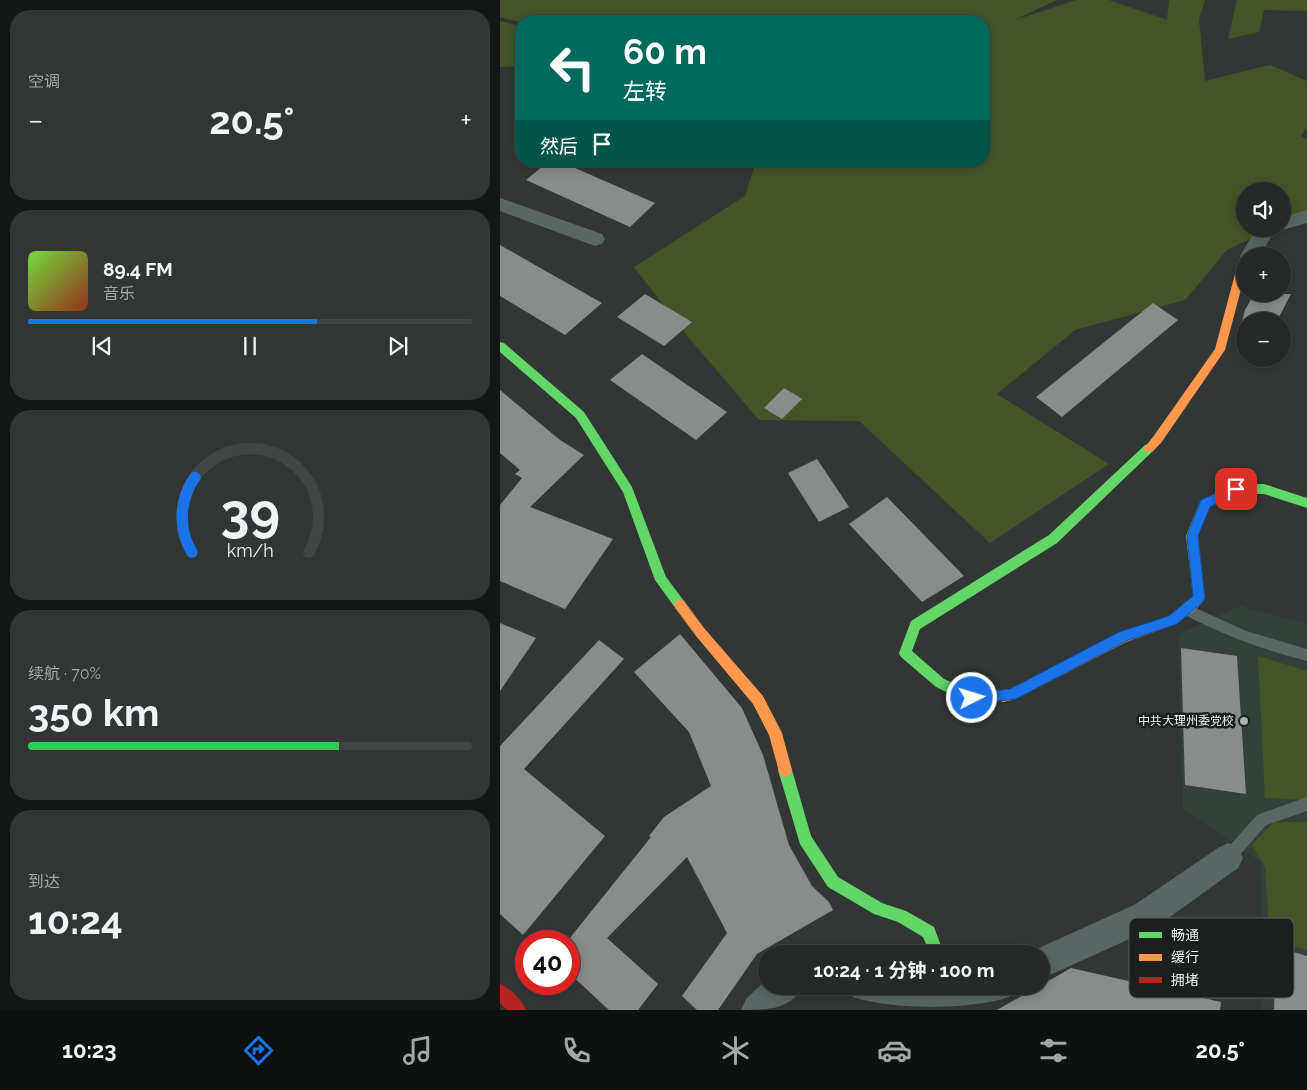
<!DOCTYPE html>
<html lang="zh">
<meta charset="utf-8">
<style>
:root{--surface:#262928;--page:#323534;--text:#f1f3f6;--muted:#a4a6a8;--line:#424545;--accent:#1a73e8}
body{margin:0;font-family:Raleway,"Noto Sans SC",sans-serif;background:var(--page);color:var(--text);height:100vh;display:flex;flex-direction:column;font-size:19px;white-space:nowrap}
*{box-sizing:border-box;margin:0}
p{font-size:16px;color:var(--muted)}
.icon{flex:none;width:28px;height:28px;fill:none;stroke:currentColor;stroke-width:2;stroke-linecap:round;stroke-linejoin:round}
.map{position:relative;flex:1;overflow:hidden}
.details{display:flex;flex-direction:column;gap:10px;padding:10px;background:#151716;width:500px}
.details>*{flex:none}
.guide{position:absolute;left:15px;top:15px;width:475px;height:152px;border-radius:20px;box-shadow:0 2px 12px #0003,0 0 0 1px var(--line);background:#00695c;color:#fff;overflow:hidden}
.controls{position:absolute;left:736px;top:182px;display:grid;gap:10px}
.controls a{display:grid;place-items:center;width:55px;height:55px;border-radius:50%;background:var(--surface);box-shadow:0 2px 12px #0003,0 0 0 1px var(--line);font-size:25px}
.speed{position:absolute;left:15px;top:930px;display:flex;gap:10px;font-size:25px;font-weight:700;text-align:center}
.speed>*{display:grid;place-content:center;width:65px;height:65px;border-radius:50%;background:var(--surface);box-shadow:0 2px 12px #0003,0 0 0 1px var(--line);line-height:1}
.speed .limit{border:8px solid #d22;background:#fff;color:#111}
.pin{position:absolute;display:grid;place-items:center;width:42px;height:42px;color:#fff;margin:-21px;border-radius:10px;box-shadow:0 2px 8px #0006}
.me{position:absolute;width:55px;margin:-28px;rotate:85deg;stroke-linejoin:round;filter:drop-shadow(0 0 4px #0008)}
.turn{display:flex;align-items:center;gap:18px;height:105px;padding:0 25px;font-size:22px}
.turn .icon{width:65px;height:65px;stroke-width:2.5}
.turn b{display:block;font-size:35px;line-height:42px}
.then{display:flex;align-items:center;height:48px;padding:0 25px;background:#0003;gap:10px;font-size:19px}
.big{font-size:38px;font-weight:700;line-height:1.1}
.details .tile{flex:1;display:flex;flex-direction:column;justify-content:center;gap:8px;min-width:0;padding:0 18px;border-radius:20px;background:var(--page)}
.details .dial{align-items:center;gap:0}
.dial svg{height:130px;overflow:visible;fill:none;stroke:var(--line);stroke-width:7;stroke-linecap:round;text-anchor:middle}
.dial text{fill:var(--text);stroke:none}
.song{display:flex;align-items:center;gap:15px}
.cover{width:60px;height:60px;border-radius:8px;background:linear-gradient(135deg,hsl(100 70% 55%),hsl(10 70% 35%))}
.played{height:5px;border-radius:2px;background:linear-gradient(90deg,var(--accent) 65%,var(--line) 65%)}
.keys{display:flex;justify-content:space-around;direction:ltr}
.heat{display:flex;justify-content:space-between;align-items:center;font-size:28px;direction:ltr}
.charge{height:8px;border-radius:4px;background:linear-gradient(90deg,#34c759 70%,var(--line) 0)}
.trip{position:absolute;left:258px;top:945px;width:292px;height:50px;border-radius:25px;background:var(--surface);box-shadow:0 2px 12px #0003,0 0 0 1px var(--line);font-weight:700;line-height:50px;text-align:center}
.dock{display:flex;height:80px;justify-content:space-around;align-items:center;background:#0f1010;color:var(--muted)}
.dock .icon{width:35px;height:35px}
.dock .active{color:var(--accent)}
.dock b{font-size:22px;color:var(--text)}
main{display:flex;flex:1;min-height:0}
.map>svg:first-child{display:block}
.built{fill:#34413a}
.green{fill:#455427}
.building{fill:#898c8a}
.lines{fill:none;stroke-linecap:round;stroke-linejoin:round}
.lane{fill:#596764;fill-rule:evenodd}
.street{fill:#596764;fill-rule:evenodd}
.fast{fill:#63d668;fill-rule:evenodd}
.slow{fill:#ff974d;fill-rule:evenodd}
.jam{fill:#b3261e;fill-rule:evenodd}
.route{fill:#1a73e8;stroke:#114b97}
.poi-dot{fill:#adb1af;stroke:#1b1f1d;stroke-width:2}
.labels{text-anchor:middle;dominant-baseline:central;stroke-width:5;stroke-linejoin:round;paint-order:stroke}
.poi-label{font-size:12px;fill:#eff3f1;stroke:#1b1f1d;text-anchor:end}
.key{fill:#1b1f1d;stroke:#5b5f5d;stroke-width:1}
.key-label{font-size:14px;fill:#eff3f1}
</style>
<main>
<section class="details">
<div class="tile"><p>空调</p>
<div class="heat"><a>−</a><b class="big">20.5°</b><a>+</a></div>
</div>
<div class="tile">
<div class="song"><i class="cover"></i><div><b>89.4 FM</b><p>音乐</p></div></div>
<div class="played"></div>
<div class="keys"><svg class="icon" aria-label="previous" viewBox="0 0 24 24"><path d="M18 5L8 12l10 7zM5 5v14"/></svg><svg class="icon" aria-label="pause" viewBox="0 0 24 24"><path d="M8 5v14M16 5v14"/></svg><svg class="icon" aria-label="next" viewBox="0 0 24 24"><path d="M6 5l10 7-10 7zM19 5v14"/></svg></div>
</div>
<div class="tile dial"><svg viewBox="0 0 100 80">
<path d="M14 69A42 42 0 1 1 86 69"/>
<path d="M14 69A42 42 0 0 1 16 23" stroke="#1a73e8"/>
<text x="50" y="56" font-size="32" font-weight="700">39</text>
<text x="50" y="72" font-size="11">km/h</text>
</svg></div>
<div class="tile"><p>续航 · 70%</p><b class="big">350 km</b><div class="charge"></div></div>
<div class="tile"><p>到达</p><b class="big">10:24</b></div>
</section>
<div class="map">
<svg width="807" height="1010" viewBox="0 0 807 1010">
<rect width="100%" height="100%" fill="#323735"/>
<!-- built -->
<path class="built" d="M 740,606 L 807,624 L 807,1010 L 762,1010 L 761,862 L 683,809 L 679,634 Z"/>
<!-- green -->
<path class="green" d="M 0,0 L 557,0 L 512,21 L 576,0 L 609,0 L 667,20 L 669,0 L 705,0 L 699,20 L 705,81 L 770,65 L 807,81 L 807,127 L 801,136 L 807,139 L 807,210 L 783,222 L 782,191 L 745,191 L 745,229 L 770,229 L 727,250 L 685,300 L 575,330 L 497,394 L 609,464 L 490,543 L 359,421 L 259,420 L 184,332 L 134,267 L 245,196 L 256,161 L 484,161 L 484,21 L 21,22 L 0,17 Z
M 737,0 L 807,0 L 807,11 L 764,10 L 759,32 L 728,39 Z
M 0,21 L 21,26 L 21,66 L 0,67 Z
M 758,656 L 807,671 L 807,800 L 765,798 Z
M 774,822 L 807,822 L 807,950 L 770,939 L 765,867 L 752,845 Z"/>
<!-- building -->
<path class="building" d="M 49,161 L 59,161 L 155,203 L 130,227 L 26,180 Z
M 0,245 L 102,303 L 65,335 L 0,296 Z
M 145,294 L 192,322 L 164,346 L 117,317 Z
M 754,294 L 791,294 L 777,321 L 742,321 L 745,310 Z
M 653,303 L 678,320 L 562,417 L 536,397 Z
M 142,354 L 227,412 L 196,440 L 110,380 Z
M 284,388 L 302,399 L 282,419 L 264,408 Z
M 0,390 L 60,440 L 84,455 L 30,507 L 113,539 L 65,609 L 0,581 L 0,505 L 22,478 L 15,474 L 20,470 L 0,453 Z
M 317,459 L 349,507 L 319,522 L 288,473 Z
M 387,497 L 464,576 L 422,602 L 349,524 Z
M 0,623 L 36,638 L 0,691 Z
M 180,634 L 242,708 L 263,755 L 289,845 L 312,886 L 329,902 L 333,910 L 257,954 L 218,1010 L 197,1010 L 182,996 L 227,933 L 187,857 L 107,938 L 158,984 L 138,1010 L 109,1010 L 69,973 L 69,939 L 151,837 L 149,836 L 164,817 L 211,786 L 189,732 L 134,672 Z
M 99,640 L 124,659 L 24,769 L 105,836 L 23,935 L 0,914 L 0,746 Z
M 681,648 L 737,656 L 746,794 L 685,785 Z
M 776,947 L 807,956 L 807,1010 L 774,1010 Z
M 571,968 L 721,1002 L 720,1010 L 497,1010 Z"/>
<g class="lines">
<!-- lane -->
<path class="lane" d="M 687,604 L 746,631 L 807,649 L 807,661 C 764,650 722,635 683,614 L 681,610 L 683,606 Z
M 807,797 L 807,811 L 766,825 L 733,863 L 728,865 L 723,863 L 721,858 L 723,853 L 757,815 Z"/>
<!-- street -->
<path class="street" d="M 0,198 L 102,234 L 105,239 L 102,244 L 95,246 L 0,211 Z
M 807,210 L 807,223 L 782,230 L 777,229 L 772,235 L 760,256 L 745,256 L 745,261 L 743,261 L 740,256 L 756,229 L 782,229 L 782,217 Z
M 728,843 L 738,848 L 743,858 L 738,868 L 656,927 L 541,979 L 541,954 L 529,954 L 530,952 L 634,905 L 718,848 Z
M 266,980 L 266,986 L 303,986 C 291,1010 267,1010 241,1010 L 246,999 Z
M 348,986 L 514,986 L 509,997 C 471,1010 392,1010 353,997 Z"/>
<!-- fast -->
<path class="fast" d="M 0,342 L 4,343 L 84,412 L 132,487 L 166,577 L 184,601 L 186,605 L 184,609 L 180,610 L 176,609 L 155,580 L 123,492 L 76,418 L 0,352 Z
M 649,444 L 653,445 L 654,448 L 653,451 L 557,543 L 420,629 L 412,651 L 444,679 L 473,692 L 503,690 L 508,692 L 509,696 L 508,700 L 472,704 L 467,702 L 436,687 L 401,657 L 399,653 L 411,621 L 549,535 L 645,445 Z
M 735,484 L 764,484 L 807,498 L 807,508 L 764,494 L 736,494 L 709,507 L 698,536 L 705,598 C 701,606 689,616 680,620 L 676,618 L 674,614 L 676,610 L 693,596 L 686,536 L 699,504 L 701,501 Z
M 285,763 L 290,765 L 292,770 L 311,836 L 338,877 L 382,903 L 406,911 L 434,927 L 444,954 L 430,954 L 423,937 L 398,922 L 374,914 L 328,887 L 300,844 L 278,770 L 280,765 Z"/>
<!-- slow -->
<path class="slow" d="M 745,263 L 745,274 L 725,350 L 661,443 L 653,451 L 645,451 L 644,448 L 653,437 L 715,349 L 735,274 L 742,264 Z
M 180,600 L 184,601 L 204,628 L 263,696 L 282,733 L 292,770 L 290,775 L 285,777 L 280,775 L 269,735 L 253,704 L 196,636 L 176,609 L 174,605 L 176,601 Z
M 680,608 L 684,610 L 686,614 L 677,624 L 626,642 L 516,699 L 503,702 L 498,700 L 497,696 L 498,692 L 510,689 L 619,633 L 669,616 Z"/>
<!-- jam -->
<path class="jam" d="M 0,984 C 10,988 22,1000 26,1010 L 7,1010 L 0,1003 Z"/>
</g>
<!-- route -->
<path class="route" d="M 736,484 L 741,489 L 739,492 L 710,507 L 698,536 L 705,598 L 703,602 L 677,624 L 626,641 L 516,699 L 472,704 L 467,703 L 465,698 L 467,694 L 510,689 L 619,632 L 669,616 L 693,596 L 687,536 L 701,500 Z"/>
<!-- markers -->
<circle class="poi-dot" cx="744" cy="721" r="5"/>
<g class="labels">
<!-- poi labels -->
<g class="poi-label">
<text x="734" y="721">中共大理州委党校</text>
</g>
</g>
<!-- legend -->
<rect x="629" y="918" width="165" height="80" rx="8" class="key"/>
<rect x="639" y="932" width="23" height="6" fill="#63d668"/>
<rect x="639" y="954" width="23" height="7" fill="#ff974d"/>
<rect x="639" y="977" width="23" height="6" fill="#b3261e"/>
<g class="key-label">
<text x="671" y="940">畅通</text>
<text x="671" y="962">缓行</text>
<text x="671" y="985">拥堵</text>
</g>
</svg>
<div class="controls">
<a><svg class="icon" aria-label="sound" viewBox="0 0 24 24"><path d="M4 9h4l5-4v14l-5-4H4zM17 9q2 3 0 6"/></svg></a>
<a>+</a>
<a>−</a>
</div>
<div class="speed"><div class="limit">40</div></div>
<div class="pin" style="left:736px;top:489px;background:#d93025"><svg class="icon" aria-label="arrive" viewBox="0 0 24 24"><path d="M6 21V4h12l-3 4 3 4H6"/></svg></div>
<svg class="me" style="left:472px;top:698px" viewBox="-20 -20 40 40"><circle r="17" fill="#1a73e8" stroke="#fff" stroke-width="3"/><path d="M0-11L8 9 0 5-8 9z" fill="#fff"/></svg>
<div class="trip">10:24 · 1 分钟 · 100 m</div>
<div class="guide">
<div class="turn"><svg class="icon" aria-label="left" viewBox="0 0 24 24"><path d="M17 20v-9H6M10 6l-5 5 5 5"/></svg><div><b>60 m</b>左转</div></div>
<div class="then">然后<svg class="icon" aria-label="arrive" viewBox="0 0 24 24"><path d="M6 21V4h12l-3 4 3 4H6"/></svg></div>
</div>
</div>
</main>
<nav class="dock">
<b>10:23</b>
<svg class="icon active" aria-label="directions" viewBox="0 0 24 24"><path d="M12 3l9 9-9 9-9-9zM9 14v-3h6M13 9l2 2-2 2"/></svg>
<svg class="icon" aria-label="music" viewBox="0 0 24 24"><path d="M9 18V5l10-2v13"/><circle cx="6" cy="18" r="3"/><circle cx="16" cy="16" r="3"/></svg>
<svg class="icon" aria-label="phone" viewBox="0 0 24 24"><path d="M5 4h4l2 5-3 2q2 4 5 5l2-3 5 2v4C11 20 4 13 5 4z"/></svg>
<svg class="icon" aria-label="climate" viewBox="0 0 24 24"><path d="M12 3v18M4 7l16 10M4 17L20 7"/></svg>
<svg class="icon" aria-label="car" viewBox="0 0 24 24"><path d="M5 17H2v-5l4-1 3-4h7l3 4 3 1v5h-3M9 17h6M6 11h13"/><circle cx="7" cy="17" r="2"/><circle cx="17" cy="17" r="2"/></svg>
<svg class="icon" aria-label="filters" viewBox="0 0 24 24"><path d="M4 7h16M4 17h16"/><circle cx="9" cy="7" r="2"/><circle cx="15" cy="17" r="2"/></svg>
<b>20.5°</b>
</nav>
